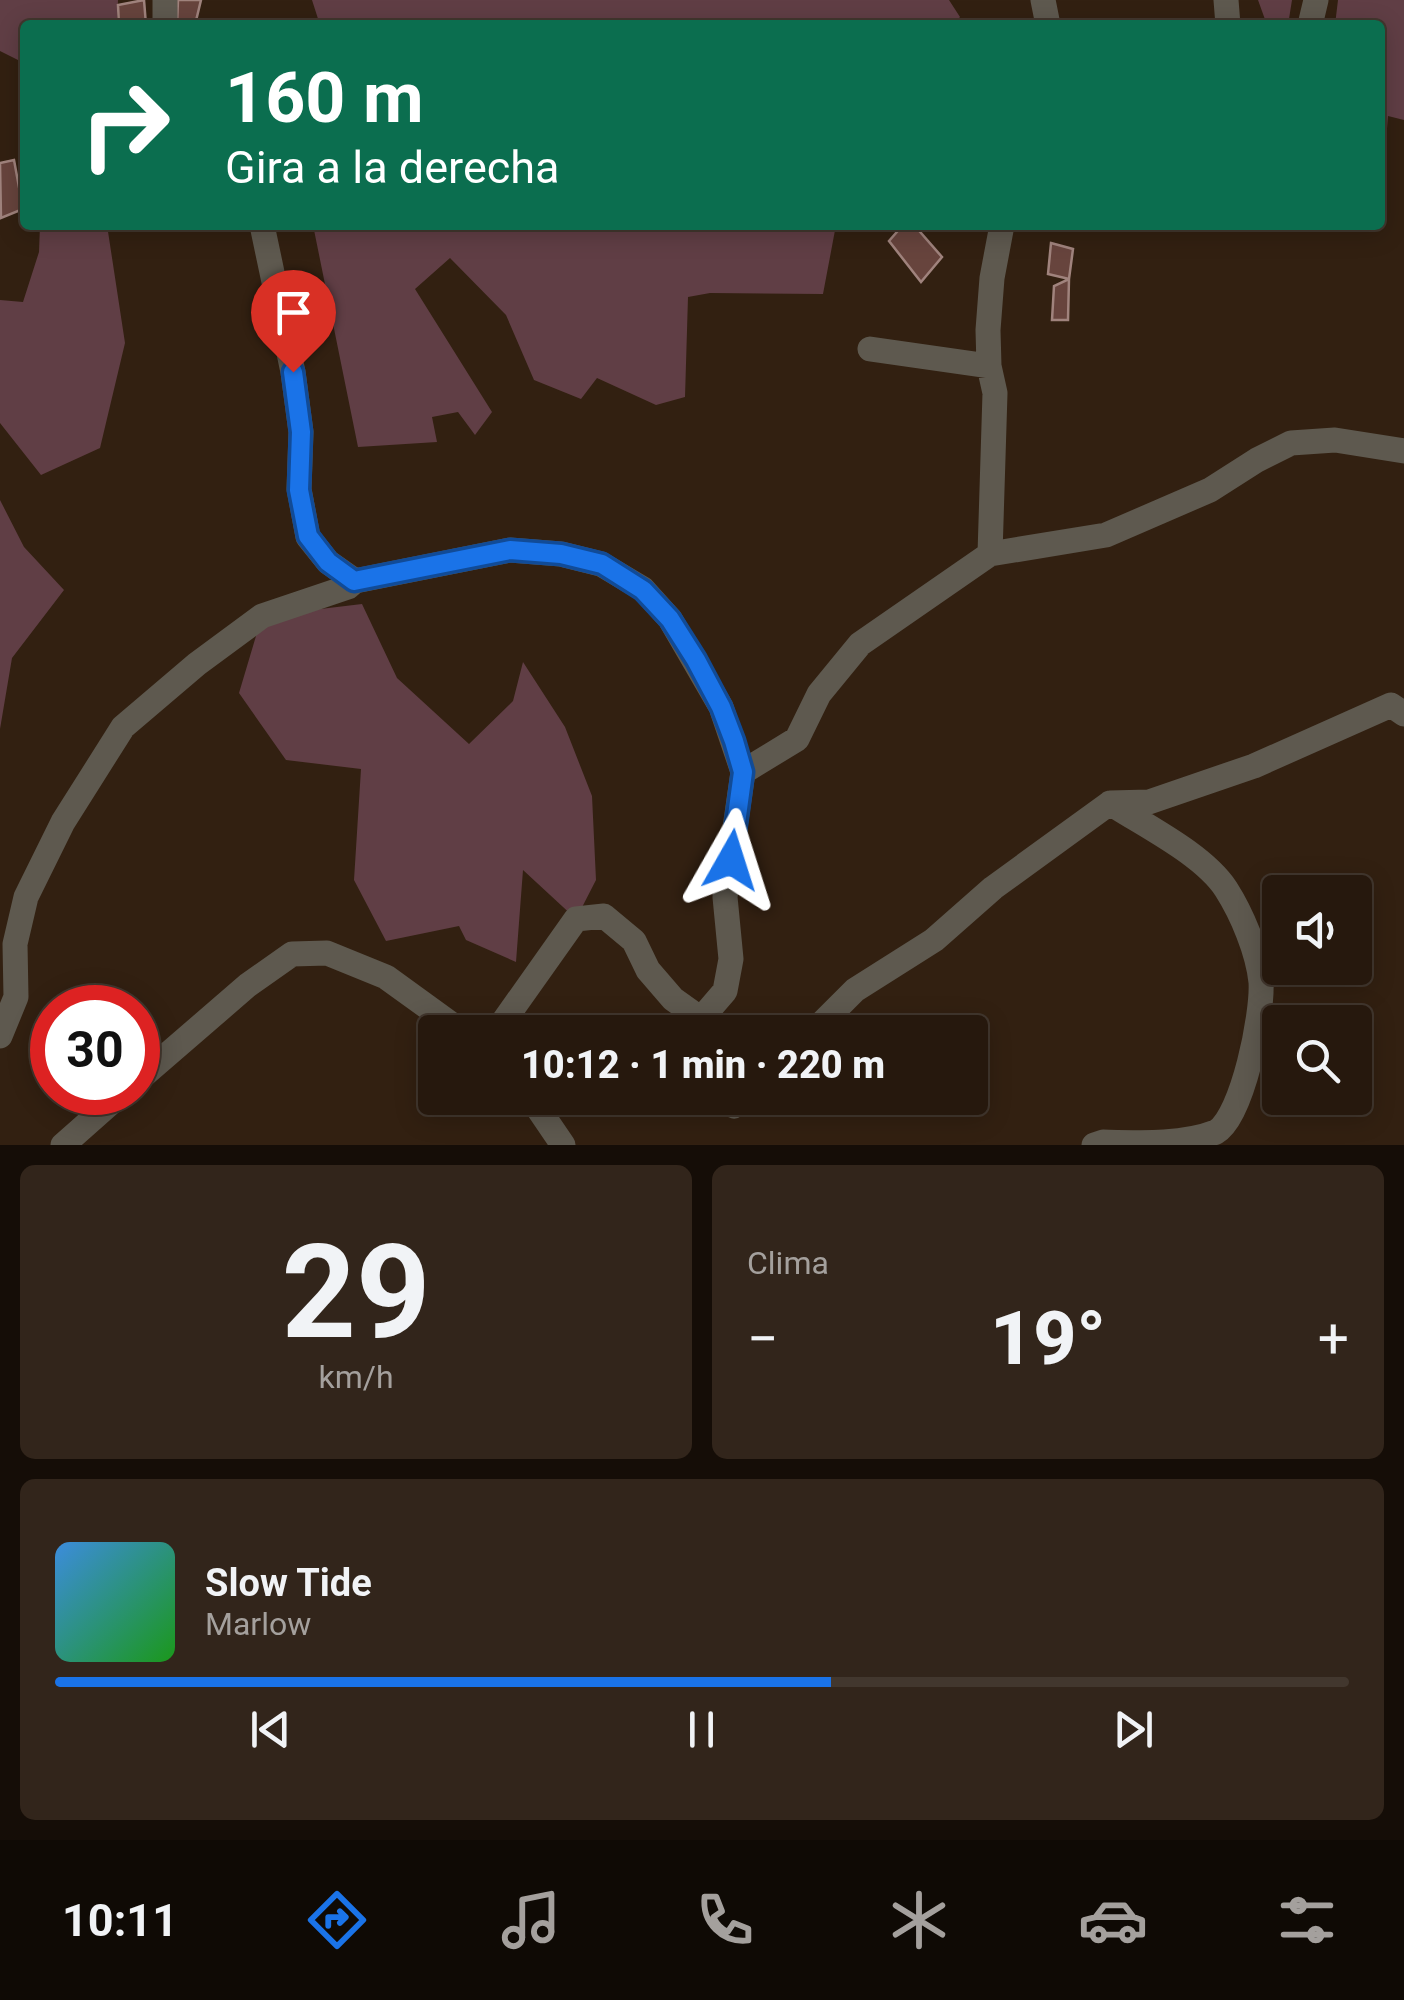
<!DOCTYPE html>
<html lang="es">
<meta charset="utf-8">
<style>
:root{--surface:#26180d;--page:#32251b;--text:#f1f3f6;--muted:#a4a09d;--line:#42372e;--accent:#1a73e8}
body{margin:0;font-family:Roboto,sans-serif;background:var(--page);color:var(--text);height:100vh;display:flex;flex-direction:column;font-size:38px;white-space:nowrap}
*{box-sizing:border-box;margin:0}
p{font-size:32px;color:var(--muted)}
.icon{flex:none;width:55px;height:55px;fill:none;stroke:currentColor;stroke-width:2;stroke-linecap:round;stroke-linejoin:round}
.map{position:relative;height:1145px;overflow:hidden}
.sheet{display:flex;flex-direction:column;gap:20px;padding:20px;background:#150d07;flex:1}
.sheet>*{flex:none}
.guide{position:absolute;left:20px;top:20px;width:1365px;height:210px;border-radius:10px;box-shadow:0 5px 25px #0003,0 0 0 2px var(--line);background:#0b6e4f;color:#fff;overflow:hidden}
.tools{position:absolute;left:1262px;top:875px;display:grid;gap:20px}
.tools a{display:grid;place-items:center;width:110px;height:110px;border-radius:10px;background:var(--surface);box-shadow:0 5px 25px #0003,0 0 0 2px var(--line);font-size:50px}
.speed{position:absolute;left:30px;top:985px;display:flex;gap:20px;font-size:50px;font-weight:700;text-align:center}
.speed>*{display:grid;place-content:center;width:130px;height:130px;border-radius:50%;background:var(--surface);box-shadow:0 5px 25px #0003,0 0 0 2px var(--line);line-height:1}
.speed .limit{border:15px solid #d22;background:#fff;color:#111}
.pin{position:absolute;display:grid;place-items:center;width:85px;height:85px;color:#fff;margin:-102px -42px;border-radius:50% 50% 50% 0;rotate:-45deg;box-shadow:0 0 10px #0007}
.pin .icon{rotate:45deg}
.me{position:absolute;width:110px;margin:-55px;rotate:6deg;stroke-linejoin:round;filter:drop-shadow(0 0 8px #0008)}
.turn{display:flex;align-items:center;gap:35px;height:210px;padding:0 40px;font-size:45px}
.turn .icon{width:130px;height:130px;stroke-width:2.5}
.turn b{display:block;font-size:70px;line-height:85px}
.big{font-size:75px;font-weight:800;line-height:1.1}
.sheet .widget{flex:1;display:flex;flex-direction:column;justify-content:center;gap:15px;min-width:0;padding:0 35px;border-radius:15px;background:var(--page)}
.sheet .dial{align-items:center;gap:0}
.dial b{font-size:130px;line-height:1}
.song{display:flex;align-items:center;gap:30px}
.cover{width:120px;height:120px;border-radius:15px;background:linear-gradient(135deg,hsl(210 70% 55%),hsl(120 70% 35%))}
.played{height:10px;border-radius:5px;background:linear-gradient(90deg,var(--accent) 60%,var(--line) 60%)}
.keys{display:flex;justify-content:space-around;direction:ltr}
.heat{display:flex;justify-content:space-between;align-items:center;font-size:55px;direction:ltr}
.sheet .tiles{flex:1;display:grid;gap:20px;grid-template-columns:1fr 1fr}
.widget:last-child{grid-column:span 2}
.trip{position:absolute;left:418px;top:1015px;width:570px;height:100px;border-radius:10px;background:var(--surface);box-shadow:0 5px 25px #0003,0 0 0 2px var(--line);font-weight:800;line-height:100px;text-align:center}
.menu{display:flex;height:160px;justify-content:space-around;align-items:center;background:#0f0a05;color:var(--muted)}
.menu .icon{width:70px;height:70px}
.menu .current{color:var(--accent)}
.menu b{font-size:45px;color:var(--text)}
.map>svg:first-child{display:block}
.green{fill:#603e45}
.building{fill:#67443d;stroke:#a0837d;stroke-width:2.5}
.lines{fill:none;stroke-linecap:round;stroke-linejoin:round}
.minor{stroke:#5e594f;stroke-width:25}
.route-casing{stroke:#114b97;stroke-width:25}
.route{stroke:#1a73e8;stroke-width:18}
</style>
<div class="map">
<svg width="1404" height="1145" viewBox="0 0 1404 1145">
<rect width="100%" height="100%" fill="#322011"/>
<!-- green -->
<path class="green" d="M 0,0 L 118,0 L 117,25 L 25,25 L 25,159 L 18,60 L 0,51 Z
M 312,0 L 949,0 L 960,17 L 953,25 L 320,25 Z
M 1258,0 L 1292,0 L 1288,25 L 1267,25 Z
M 1338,0 L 1404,0 L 1404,120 L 1388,116 L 1383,178 L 1380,178 L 1380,25 L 1335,25 Z
M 40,225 L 107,225 L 125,343 L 100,448 L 41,475 L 0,423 L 0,300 L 23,302 L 39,252 Z
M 313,225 L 836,225 L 823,294 L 710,293 L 688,297 L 685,397 L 656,405 L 597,378 L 581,399 L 534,380 L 506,315 L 450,258 L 415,289 L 492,412 L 475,435 L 458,412 L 432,417 L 437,442 L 358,447 Z
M 0,500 L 24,547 L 64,590 L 12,658 L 0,729 Z
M 362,604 L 397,678 L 469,744 L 513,701 L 523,662 L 565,727 L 592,796 L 596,880 L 576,919 L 523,870 L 516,962 L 466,940 L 459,926 L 386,941 L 354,880 L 361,769 L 286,760 L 239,693 L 262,616 Z"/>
<!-- building -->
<path class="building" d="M 144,0 L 146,25 L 119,25 L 118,5 Z
M 178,0 L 201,0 L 195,25 L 177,25 Z
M 14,160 L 23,209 L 1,218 L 0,163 Z
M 903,225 L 914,225 L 942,257 L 921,282 L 889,241 Z
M 1051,243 L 1073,249 L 1069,279 L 1048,274 Z
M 1069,279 L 1068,320 L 1052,320 L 1054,286 Z"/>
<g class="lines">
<!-- minor -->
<path class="minor" d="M 165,0 L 165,25
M 1043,0 L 1048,25
M 1226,0 L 1228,25
M 1310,25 L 1316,0
M 262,225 L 293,372 L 301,432 L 299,489 L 308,537 L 328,562 L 355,581
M 870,349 L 989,366
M 990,554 L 995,393 L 989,366 L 988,330 L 992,278 L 1002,225
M 743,772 L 797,739 L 819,694 L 860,644 L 990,554 L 1106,535 L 1210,490 L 1257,460 L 1291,443 L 1335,440 L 1404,451
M 496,1032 L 576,919 L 604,916 L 634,941 L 648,970 L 673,999 L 701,1019
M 813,1032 L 855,990 L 934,940 L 993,888 L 1110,803 L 1149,802 L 1254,766 L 1391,705 L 1404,714
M 0,1036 L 16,997 L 15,944 L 26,897 L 63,822 L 123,727 L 197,664 L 262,616 L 348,587 L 355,581 L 510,550 L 561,554 L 601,564 L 643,589 L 670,619 L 721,707 L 743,772 L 725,897 L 731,959 L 725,991 L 701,1019 L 697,1032
M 138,1080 L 248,985 L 292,954 L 327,953 L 386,977 L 462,1032
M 531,1098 L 563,1145
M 719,1098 L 734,1106 L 744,1098
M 63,1145 L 123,1092
M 1094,1145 L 1103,1142 C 1140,1143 1183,1145 1216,1132 C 1243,1116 1263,1013 1261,982 C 1258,952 1242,914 1226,889 C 1203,854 1145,826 1110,803"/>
</g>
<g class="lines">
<defs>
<path id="route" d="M 293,372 L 301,432 L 299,490 L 308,536 L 328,562 L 354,581 L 510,550 L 561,554 L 602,564 L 643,590 L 670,619 L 696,660 L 721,707 L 734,741 L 743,772 L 731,860"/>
</defs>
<!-- route casing -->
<use href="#route" class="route-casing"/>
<!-- route -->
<use href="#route" class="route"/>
</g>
</svg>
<div class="tools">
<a><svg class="icon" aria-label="sound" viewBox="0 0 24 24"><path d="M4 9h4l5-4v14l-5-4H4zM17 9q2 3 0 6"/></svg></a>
<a><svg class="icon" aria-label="search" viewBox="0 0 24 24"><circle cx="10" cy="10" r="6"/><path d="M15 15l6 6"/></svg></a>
</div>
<div class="speed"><div class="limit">30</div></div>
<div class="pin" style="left:293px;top:372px;background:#d93025"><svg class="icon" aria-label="arrive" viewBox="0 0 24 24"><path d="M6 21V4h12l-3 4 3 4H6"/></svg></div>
<svg class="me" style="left:731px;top:860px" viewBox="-20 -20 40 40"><path d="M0-17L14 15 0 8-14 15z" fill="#1a73e8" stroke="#fff" stroke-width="4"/></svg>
<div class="trip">10:12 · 1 min · 220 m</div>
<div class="guide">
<div class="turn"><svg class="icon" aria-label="right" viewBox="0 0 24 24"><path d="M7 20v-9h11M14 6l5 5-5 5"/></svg><div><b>160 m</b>Gira a la derecha</div></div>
</div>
</div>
<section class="sheet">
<div class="tiles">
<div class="widget dial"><b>29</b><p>km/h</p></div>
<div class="widget"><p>Clima</p>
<div class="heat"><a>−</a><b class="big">19°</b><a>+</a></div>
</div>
<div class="widget">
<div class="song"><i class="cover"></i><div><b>Slow Tide</b><p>Marlow</p></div></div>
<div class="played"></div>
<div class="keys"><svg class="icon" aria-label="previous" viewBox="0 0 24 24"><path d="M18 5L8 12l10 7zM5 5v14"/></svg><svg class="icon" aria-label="pause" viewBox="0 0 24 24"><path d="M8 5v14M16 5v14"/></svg><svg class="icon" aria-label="next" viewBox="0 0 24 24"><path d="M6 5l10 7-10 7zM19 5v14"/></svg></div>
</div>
</div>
</section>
<nav class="menu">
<b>10:11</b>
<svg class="icon current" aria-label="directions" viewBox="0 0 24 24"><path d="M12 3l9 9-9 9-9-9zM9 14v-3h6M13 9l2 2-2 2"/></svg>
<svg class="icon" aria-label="music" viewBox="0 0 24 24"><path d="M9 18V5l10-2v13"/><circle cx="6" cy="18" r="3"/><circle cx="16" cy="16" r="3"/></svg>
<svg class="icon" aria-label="phone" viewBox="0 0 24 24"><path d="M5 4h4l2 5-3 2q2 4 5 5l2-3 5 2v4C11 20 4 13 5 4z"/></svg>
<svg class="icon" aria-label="climate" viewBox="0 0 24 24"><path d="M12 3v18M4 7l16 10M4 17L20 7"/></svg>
<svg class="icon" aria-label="car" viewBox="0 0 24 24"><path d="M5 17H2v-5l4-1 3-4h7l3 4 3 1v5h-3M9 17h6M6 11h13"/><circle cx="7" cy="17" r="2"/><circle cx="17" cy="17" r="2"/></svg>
<svg class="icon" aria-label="filters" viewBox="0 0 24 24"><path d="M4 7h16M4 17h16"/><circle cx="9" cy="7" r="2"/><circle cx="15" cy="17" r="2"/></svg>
</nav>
